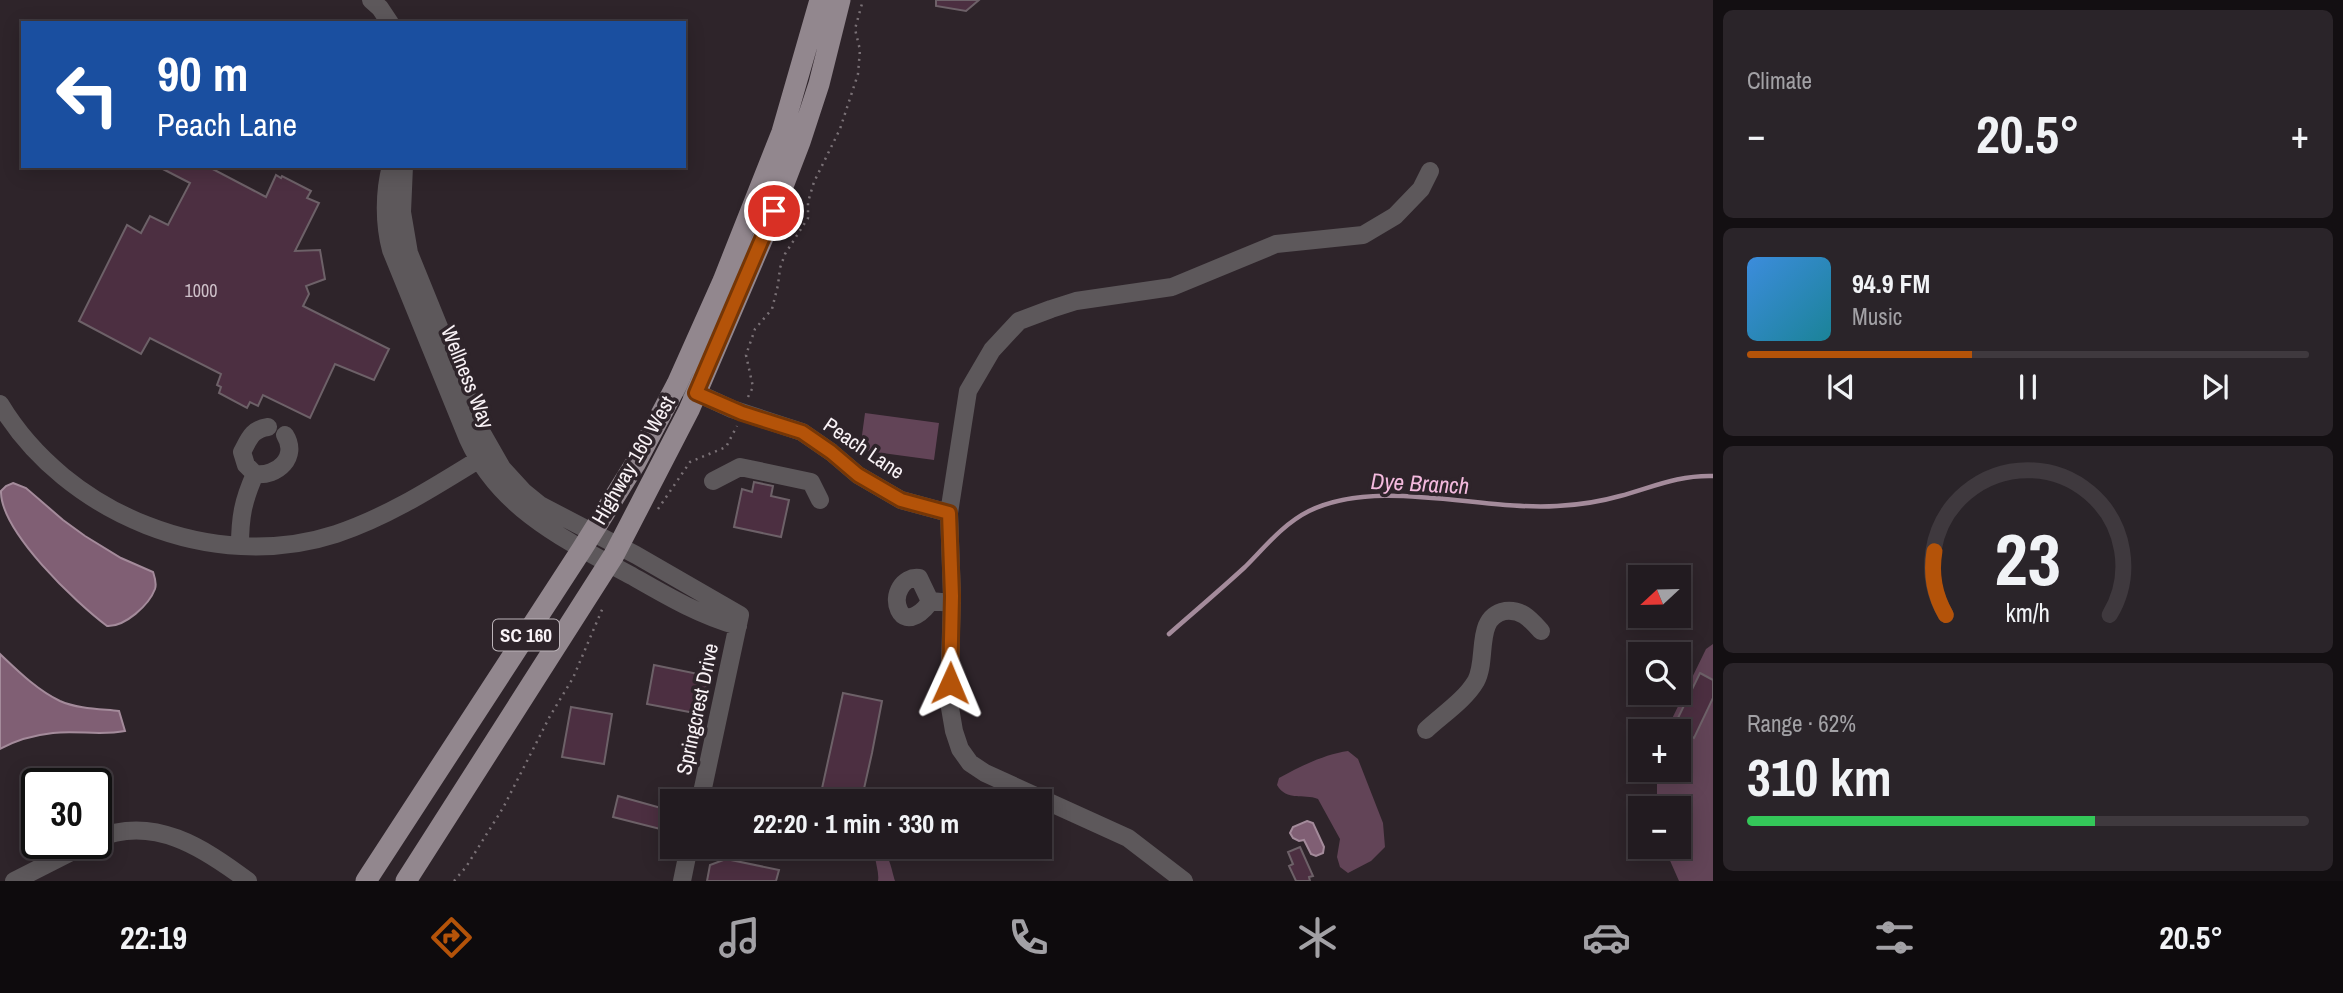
<!DOCTYPE html>
<meta charset="utf-8">
<style>
:root{--surface:#221b20;--page:#2a2429;--text:#f1f3f6;--muted:#a2a1a5;--line:#3f393e;--accent:#b45309}
body{margin:0;font-family:"Archivo Narrow",sans-serif;background:var(--page);color:var(--text);height:100vh;display:flex;flex-direction:column;font-size:26px;white-space:nowrap}
*{box-sizing:border-box;margin:0}
p{font-size:23px;color:var(--muted)}
.icon{flex:none;width:38px;height:38px;fill:none;stroke:currentColor;stroke-width:2;stroke-linecap:round;stroke-linejoin:round}
.map{position:relative;flex:1;overflow:hidden}
.drawer{display:flex;flex-direction:column;gap:10px;padding:10px;background:#130f12;width:630px}
.drawer>*{flex:none}
.guide{position:absolute;left:21px;top:21px;width:665px;height:147px;border-radius:0px;box-shadow:0 4px 18px #0003,0 0 0 2px var(--line);background:#1a4fa0;color:#fff;overflow:hidden}
.needle{width:46px;rotate:248deg}
.tools{position:absolute;left:1628px;top:565px;display:grid;gap:14px}
.tools a{display:grid;place-items:center;width:63px;height:63px;border-radius:0px;background:var(--surface);box-shadow:0 4px 18px #0003,0 0 0 2px var(--line);font-size:35px}
.speed{position:absolute;left:21px;top:768px;display:flex;gap:14px;font-size:35px;font-weight:700;text-align:center}
.speed>*{display:grid;place-content:center;width:91px;height:91px;border-radius:50%;background:var(--surface);box-shadow:0 4px 18px #0003,0 0 0 2px var(--line);line-height:1}
.speed .limit{border:4px solid #111;border-radius:10px;background:#fff;color:#111}
.pin{position:absolute;display:grid;place-items:center;width:60px;height:60px;color:#fff;margin:-30px;border:4px solid #fff;border-radius:50%;box-shadow:0 2px 7px #0007}
.me{position:absolute;width:77px;margin:-38px;rotate:1deg;stroke-linejoin:round;filter:drop-shadow(0 0 5px #0008)}
.turn{display:flex;align-items:center;gap:24px;height:147px;padding:0 21px;font-size:32px}
.turn .icon{width:91px;height:91px;stroke-width:2.5}
.turn b{display:block;font-size:49px;line-height:60px}
.big{font-size:52px;font-weight:700;line-height:1.1}
.drawer .card{flex:1;display:flex;flex-direction:column;justify-content:center;gap:10px;min-width:0;padding:0 24px;border-radius:10px;background:var(--page)}
.drawer .dial{align-items:center;gap:0}
.dial svg{height:182px;overflow:visible;fill:none;stroke:var(--line);stroke-width:7;stroke-linecap:round;text-anchor:middle}
.dial text{fill:var(--text);stroke:none}
.song{display:flex;align-items:center;gap:21px}
.cover{width:84px;height:84px;border-radius:10px;background:linear-gradient(135deg,hsl(210 70% 55%),hsl(190 70% 35%))}
.played{height:7px;border-radius:4px;background:linear-gradient(90deg,var(--accent) 40%,var(--line) 40%)}
.keys{display:flex;justify-content:space-around;direction:ltr}
.heat{display:flex;justify-content:space-between;align-items:center;font-size:38px;direction:ltr}
.charge{height:10px;border-radius:5px;background:linear-gradient(90deg,#34c759 62%,var(--line) 0)}
.trip{position:absolute;left:660px;top:789px;width:392px;height:70px;border-radius:0px;background:var(--surface);box-shadow:0 4px 18px #0003,0 0 0 2px var(--line);font-weight:700;line-height:70px;text-align:center}
.tab-bar{display:flex;height:112px;justify-content:space-around;align-items:center;background:#0e0b0d;color:var(--muted)}
.tab-bar .icon{width:49px;height:49px}
.tab-bar .current{color:var(--accent)}
.tab-bar b{font-size:32px;color:var(--text)}
main{display:flex;flex:1;min-height:0}
.map>svg:first-child{display:block}
.green{fill:#624457}
.water{fill:#805f74;stroke:#a48b9b;stroke-width:2}
.lines{fill:none;stroke-linecap:round;stroke-linejoin:round}
.stream{stroke:#a48b9b;stroke-width:4.5}
.building{fill:#4c2f41;stroke:#6d6168;stroke-width:2}
.path{stroke:#7a7176;stroke-width:2.5;stroke-dasharray:2 5;stroke-linecap:butt}
.minor{stroke:#5d585b;stroke-width:18}
.major{stroke:#92878e;stroke-width:21}
.route-casing{stroke:#753606;stroke-width:18}
.route{stroke:#b45309;stroke-width:12}
.labels{text-anchor:middle;dominant-baseline:central;stroke-width:7;stroke-linejoin:round;paint-order:stroke}
.number-label{font-size:18px;fill:#cec1c9}
.shield{fill:#2e242a;stroke:#bcb4b9;stroke-width:2}
.shield-label{font-size:19px;font-weight:bold;fill:#f9f2f6}
.street-label{font-size:21px;fill:#f9f2f6;stroke:#2e242a}
.water-label{font-size:23px;font-style:italic;fill:#f4bade;stroke:#2e242a}
</style>
<main>
<div class="map">
<svg width="1713" height="881" viewBox="0 0 1713 881">
<rect width="100%" height="100%" fill="#2e242a"/>
<!-- green -->
<path class="green" d="M 865,413 L 939,423 L 934,460 L 860,450 Z
M 1713,644 L 1713,881 L 1679,881 L 1664,847 L 1678,847 L 1678,808 L 1657,808 L 1657,770 L 1678,770 L 1678,732 L 1666,731 L 1706,649 Z
M 1348,751 L 1358,759 L 1383,823 L 1385,847 L 1371,861 L 1348,873 L 1340,867 L 1337,857 L 1340,839 L 1318,799 C 1303,793 1287,802 1277,785 L 1279,778 C 1299,767 1325,754 1348,751 Z
M 878,847 C 890,854 891,868 895,881 L 878,881 C 880,869 871,857 878,847 Z"/>
<!-- water -->
<path class="water" d="M 13,483 L 26,488 L 63,520 L 85,536 L 121,558 L 153,572 C 155,578 157,583 155,589 C 149,605 125,627 107,626 C 76,603 0,531 1,491 L 6,486 Z
M 0,654 C 18,671 37,690 60,701 C 78,709 101,709 119,711 L 125,731 C 100,736 77,730 53,733 C 35,735 16,740 0,749 Z
M 1307,821 L 1313,823 L 1324,847 L 1323,853 L 1316,856 L 1311,854 L 1304,840 L 1299,841 L 1293,838 L 1290,833 L 1293,827 Z"/>
<g class="lines">
<!-- stream -->
<path class="stream" d="M 1169,634 C 1194,612 1220,590 1245,567 C 1265,547 1283,524 1309,511 C 1379,477 1481,511 1557,506 C 1578,505 1599,502 1620,496 C 1653,487 1678,475 1713,476"/>
</g>
<!-- building -->
<path class="building" d="M 936,0 L 979,0 L 966,11 L 936,6 Z
M 157,166 L 207,166 L 266,197 L 276,175 L 281,178 L 282,176 L 311,191 L 307,198 L 319,203 L 295,251 L 320,250 L 325,279 L 306,286 L 309,294 L 303,306 L 389,349 L 374,380 L 335,364 L 310,418 L 263,395 L 258,406 L 250,402 L 247,408 L 219,393 L 221,387 L 217,385 L 221,374 L 150,338 L 141,354 L 79,321 L 127,225 L 141,233 L 150,216 L 168,225 L 190,183 Z
M 754,482 L 773,486 L 771,496 L 789,500 L 781,537 L 734,527 L 742,489 L 752,492 Z
M 654,665 L 708,676 L 700,714 L 647,704 Z
M 1700,673 L 1713,680 L 1713,698 L 1694,738 L 1673,728 Z
M 843,693 L 882,701 L 872,753 L 861,802 L 819,802 Z
M 571,707 L 612,714 L 604,764 L 562,757 Z
M 618,796 L 672,811 L 672,832 L 613,817 Z
M 1300,847 L 1313,876 L 1309,877 L 1310,881 L 1296,881 L 1289,866 L 1293,864 L 1288,852 Z
M 726,859 L 779,870 L 776,881 L 707,881 L 710,865 Z"/>
<g class="lines">
<!-- path -->
<path class="path" d="M 748,397 L 753,387 L 746,355 L 755,329 L 772,309 L 778,285 L 780,268 L 785,254 L 808,218 L 808,202 L 814,182 L 840,129 L 858,74 L 860,50 L 855,29 L 863,0
M 658,509 L 690,462 L 726,447 L 737,426
M 454,881 L 466,867 L 503,808 L 550,716 L 573,678 L 604,605"/>
<!-- minor -->
<path class="minor" d="M 371,0 L 380,8 L 390,23
M 391,166 C 384,192 384,224 391,250 L 468,439 C 500,510 567,541 632,576 C 667,596 699,615 738,626
M 404,166 L 402,212 L 409,253 L 482,433 L 502,468 L 524,492 L 540,505 L 636,555 L 740,615 L 700,802
M 684,387 L 732,409 L 802,432 L 831,452 L 858,475 L 901,500 L 949,513
M 0,404 C 66,514 213,574 336,534 C 390,516 437,485 486,455
M 255,474 L 246,465 L 242,452 C 249,439 252,429 268,427
M 713,481 L 740,467 L 811,482 L 820,500
M 240,546 C 240,517 243,501 255,474 C 277,477 299,457 285,435
M 930,601 C 926,610 907,627 899,610 C 892,595 903,576 919,578 L 930,601 L 952,603
M 1426,730 C 1442,715 1465,700 1476,681 C 1488,659 1474,617 1505,611 C 1522,609 1530,619 1541,631
M 96,839 C 153,814 204,848 248,881
M 14,881 L 87,844
M 682,881 L 689,847
M 1184,881 L 1128,838 L 985,773 L 970,763 L 960,749 L 954,731 L 949,702 L 952,596 L 949,513 L 968,391 L 992,350 L 1019,321 L 1051,309 L 1076,301 L 1172,287 L 1276,244 L 1363,235 L 1395,216 L 1421,189 L 1430,171"/>
<!-- major -->
<path class="major" d="M 366,881 L 582,549 L 635,464 L 677,384 L 723,281 L 782,132 L 820,0
M 406,881 L 614,555 L 689,410 L 765,233 L 800,142 L 819,84 L 840,0"/>
</g>
<g class="lines">
<defs>
<path id="route" d="M 774,211 L 696,393 L 742,413 L 802,432 L 831,452 L 858,475 L 901,500 L 949,513 L 952,596 L 950,683"/>
</defs>
<!-- route casing -->
<use href="#route" class="route-casing"/>
<!-- route -->
<use href="#route" class="route"/>
</g>
<g class="labels">
<!-- number labels -->
<g class="number-label">
<text x="201" y="290">1000</text>
</g>
<!-- shield labels -->
<rect class="shield" x="493" y="619.5" width="66" height="31" rx="5"/>
<g class="shield-label">
<text x="526" y="635">SC 160</text>
</g>
<!-- street labels -->
<g class="street-label">
<text transform="translate(468 377) rotate(68)">Wellness Way</text>
<text transform="translate(864 448) rotate(34)">Peach Lane</text>
<text transform="translate(633 460) rotate(-60)">Highway 160 West</text>
<text transform="translate(697 709) rotate(-78)">Springcrest Drive</text>
</g>
<!-- water labels -->
<g class="water-label">
<text transform="translate(1420 483) rotate(3)">Dye Branch</text>
</g>
</g>
</svg>
<div class="tools">
<a><svg class="needle" viewBox="-14 -14 28 28"><path d="M0-13l5 13h-10z" fill="#e53935"/><path d="M0 13l5-13h-10z" fill="#a2a1a5"/></svg></a>
<a><svg class="icon" aria-label="search" viewBox="0 0 24 24"><circle cx="10" cy="10" r="6"/><path d="M15 15l6 6"/></svg></a>
<a>+</a>
<a>−</a>
</div>
<div class="speed"><div class="limit">30</div></div>
<div class="pin" style="left:774px;top:211px;background:#d93025"><svg class="icon" aria-label="arrive" viewBox="0 0 24 24"><path d="M6 21V4h12l-3 4 3 4H6"/></svg></div>
<svg class="me" style="left:950px;top:683px" viewBox="-20 -20 40 40"><path d="M0-17L14 15 0 8-14 15z" fill="#b45309" stroke="#fff" stroke-width="4"/></svg>
<div class="trip">22:20 · 1 min · 330 m</div>
<div class="guide">
<div class="turn"><svg class="icon" aria-label="left" viewBox="0 0 24 24"><path d="M17 20v-9H6M10 6l-5 5 5 5"/></svg><div><b>90 m</b>Peach Lane</div></div>
</div>
</div>
<section class="drawer">
<div class="card"><p>Climate</p>
<div class="heat"><a>−</a><b class="big">20.5°</b><a>+</a></div>
</div>
<div class="card">
<div class="song"><i class="cover"></i><div><b>94.9 FM</b><p>Music</p></div></div>
<div class="played"></div>
<div class="keys"><svg class="icon" aria-label="previous" viewBox="0 0 24 24"><path d="M18 5L8 12l10 7zM5 5v14"/></svg><svg class="icon" aria-label="pause" viewBox="0 0 24 24"><path d="M8 5v14M16 5v14"/></svg><svg class="icon" aria-label="next" viewBox="0 0 24 24"><path d="M6 5l10 7-10 7zM19 5v14"/></svg></div>
</div>
<div class="card dial"><svg viewBox="0 0 100 80">
<path d="M14 69A42 42 0 1 1 86 69"/>
<path d="M14 69A42 42 0 0 1 9 41" stroke="#b45309"/>
<text x="50" y="56" font-size="32" font-weight="700">23</text>
<text x="50" y="72" font-size="11">km/h</text>
</svg></div>
<div class="card"><p>Range · 62%</p><b class="big">310 km</b><div class="charge"></div></div>
</section>
</main>
<nav class="tab-bar">
<b>22:19</b>
<svg class="icon current" aria-label="directions" viewBox="0 0 24 24"><path d="M12 3l9 9-9 9-9-9zM9 14v-3h6M13 9l2 2-2 2"/></svg>
<svg class="icon" aria-label="music" viewBox="0 0 24 24"><path d="M9 18V5l10-2v13"/><circle cx="6" cy="18" r="3"/><circle cx="16" cy="16" r="3"/></svg>
<svg class="icon" aria-label="phone" viewBox="0 0 24 24"><path d="M5 4h4l2 5-3 2q2 4 5 5l2-3 5 2v4C11 20 4 13 5 4z"/></svg>
<svg class="icon" aria-label="climate" viewBox="0 0 24 24"><path d="M12 3v18M4 7l16 10M4 17L20 7"/></svg>
<svg class="icon" aria-label="car" viewBox="0 0 24 24"><path d="M5 17H2v-5l4-1 3-4h7l3 4 3 1v5h-3M9 17h6M6 11h13"/><circle cx="7" cy="17" r="2"/><circle cx="17" cy="17" r="2"/></svg>
<svg class="icon" aria-label="filters" viewBox="0 0 24 24"><path d="M4 7h16M4 17h16"/><circle cx="9" cy="7" r="2"/><circle cx="15" cy="17" r="2"/></svg>
<b>20.5°</b>
</nav>
